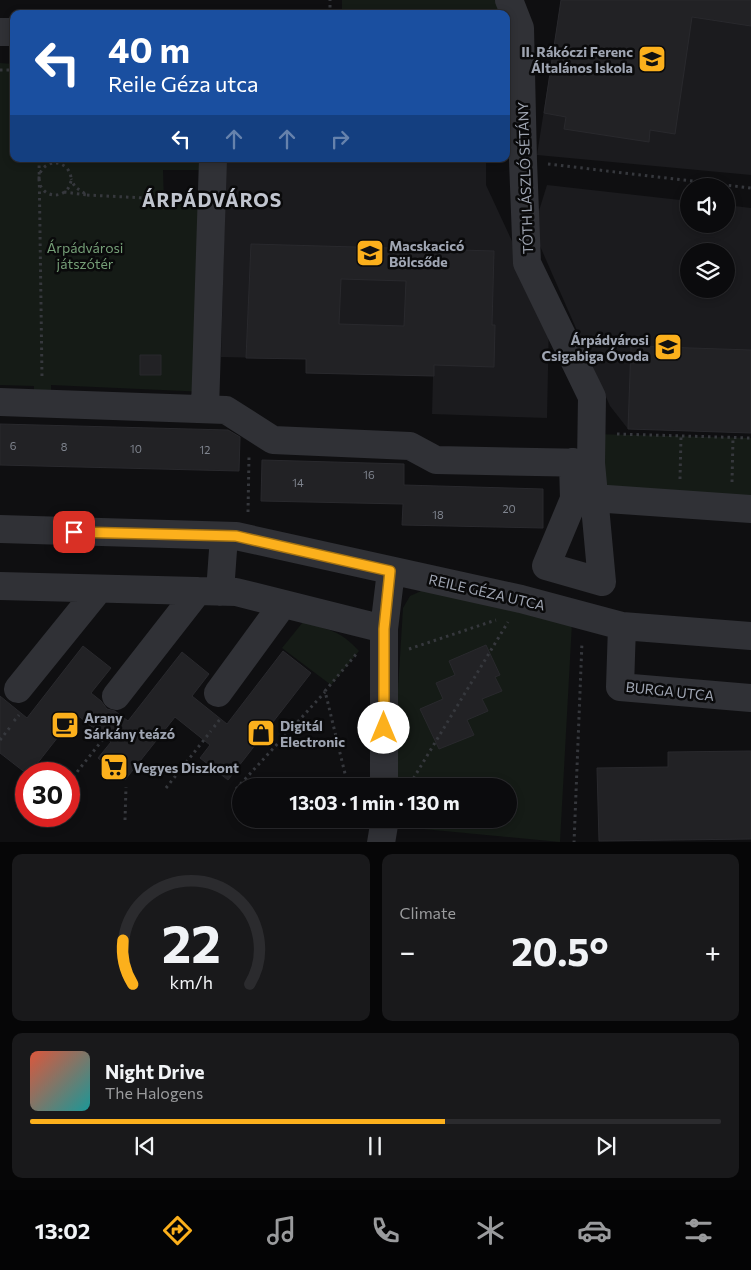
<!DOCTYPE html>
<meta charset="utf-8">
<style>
:root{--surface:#0b0b0d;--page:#19191b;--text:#f1f3f6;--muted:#9a9b9d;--line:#2b2b2e;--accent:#fcb01c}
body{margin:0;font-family:Commissioner,sans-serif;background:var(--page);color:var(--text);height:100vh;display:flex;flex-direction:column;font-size:19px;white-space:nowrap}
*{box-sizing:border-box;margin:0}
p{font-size:16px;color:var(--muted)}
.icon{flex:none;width:28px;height:28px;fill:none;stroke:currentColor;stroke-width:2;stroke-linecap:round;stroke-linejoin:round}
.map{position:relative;height:842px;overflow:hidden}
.details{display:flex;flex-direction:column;gap:12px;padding:12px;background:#060607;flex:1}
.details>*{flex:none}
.top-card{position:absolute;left:10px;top:10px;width:500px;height:152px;border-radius:10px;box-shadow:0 2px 8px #0003,0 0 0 1px var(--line);background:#1a4fa0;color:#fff;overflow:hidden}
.buttons{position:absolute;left:680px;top:178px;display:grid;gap:10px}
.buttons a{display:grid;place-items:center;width:55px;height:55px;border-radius:50%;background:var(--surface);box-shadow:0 2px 8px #0003,0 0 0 1px var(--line);font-size:25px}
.speed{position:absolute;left:15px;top:762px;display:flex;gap:10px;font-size:25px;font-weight:700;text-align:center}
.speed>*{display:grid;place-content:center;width:65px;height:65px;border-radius:50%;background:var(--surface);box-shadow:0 2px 8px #0003,0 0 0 1px var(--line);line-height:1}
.speed .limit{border:8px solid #d22;background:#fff;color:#111}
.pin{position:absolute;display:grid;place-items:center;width:42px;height:42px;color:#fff;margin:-21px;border-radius:10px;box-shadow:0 2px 8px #0006}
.me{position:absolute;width:55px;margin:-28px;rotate:0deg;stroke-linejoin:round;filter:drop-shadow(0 0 4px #0008)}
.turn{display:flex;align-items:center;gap:18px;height:105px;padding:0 15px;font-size:22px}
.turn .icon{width:65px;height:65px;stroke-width:2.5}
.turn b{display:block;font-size:35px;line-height:42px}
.lanes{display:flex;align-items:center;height:48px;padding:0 15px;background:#0003;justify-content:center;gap:25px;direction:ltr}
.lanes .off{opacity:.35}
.big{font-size:38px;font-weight:700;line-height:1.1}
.details .card{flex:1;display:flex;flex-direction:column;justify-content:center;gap:8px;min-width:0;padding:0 18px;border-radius:10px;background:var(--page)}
.details .dial{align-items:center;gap:0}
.dial svg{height:130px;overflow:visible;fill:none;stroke:var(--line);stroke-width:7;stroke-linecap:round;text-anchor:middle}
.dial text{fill:var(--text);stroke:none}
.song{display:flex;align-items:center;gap:15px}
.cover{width:60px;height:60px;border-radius:8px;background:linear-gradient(135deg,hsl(10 70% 55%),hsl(180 70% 35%))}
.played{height:5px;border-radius:2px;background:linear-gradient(90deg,var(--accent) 60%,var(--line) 60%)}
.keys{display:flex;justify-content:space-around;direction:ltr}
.heat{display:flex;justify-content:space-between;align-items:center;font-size:28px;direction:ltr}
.details .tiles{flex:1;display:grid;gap:12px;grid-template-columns:1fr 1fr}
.card:last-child{grid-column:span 2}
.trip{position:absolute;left:232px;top:778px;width:285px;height:50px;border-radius:25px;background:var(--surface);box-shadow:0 2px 8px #0003,0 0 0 1px var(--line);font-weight:700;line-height:50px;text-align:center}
.tabs{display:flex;height:80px;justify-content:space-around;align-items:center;background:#040405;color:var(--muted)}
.tabs .icon{width:35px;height:35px}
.tabs .on{color:var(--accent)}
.tabs b{font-size:22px;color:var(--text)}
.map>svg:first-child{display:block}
.built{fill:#1b1b1e;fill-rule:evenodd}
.green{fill:#151b16}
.building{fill:#222225;stroke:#29292d;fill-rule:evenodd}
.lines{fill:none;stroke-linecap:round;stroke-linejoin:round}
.path{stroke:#36383d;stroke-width:3;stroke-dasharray:2.5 4;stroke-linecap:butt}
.minor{stroke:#303136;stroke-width:28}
.route-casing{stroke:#a47212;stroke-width:12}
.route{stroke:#fcb01c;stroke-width:9}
.labels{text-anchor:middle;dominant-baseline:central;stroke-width:5;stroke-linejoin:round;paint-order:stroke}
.number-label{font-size:11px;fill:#7f848e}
.poi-label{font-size:14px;font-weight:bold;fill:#9fa5b2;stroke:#0a0a0b;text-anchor:start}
.street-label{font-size:14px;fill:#9fa5b2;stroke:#0a0a0b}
.park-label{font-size:14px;fill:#759f77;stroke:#0a0a0b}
.district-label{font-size:19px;font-weight:bold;letter-spacing:1px;fill:#c0c4ce;stroke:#0a0a0b}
</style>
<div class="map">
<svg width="751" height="843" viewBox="0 0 751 843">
<rect width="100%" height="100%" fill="#0f0f11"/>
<!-- built -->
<path class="built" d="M 561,0 L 751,0 L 751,175 L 537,155 Z
M 226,159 L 486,159 L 486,185 L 549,321 L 547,418 L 432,414 L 433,376 L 306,373 L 306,359 L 221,357 Z
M 547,185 L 689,201 L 689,224 L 726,224 L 726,205 L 751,208 L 751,433 L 628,429 L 610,406 L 533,230 ZM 689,251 L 726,251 L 726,289 L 689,289 Z"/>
<!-- green -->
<path class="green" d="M 342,0 L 509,0 L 522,123 L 506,123 L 506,14 L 342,14 Z
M 0,63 L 14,64 L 14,159 L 213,159 L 213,170 L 163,170 L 164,203 L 212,204 L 206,392 L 51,385 L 51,404 L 34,403 L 34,386 L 0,385 Z
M 592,434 L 751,438 L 751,509 L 593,498 Z
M 428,588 L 572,623 L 560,842 L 423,829 L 412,819 L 509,819 L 509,786 L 392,786 L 403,608 L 410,596 Z
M 303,622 C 329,630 340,630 359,651 L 331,685 L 282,648 Z"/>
<!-- building -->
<path class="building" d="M 561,0 L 751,0 L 751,26 L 692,17 L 675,134 L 650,130 L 649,142 L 564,129 L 566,117 L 544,113 Z
M 251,244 L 494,251 L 492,325 L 495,325 L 494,367 L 434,365 L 434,376 L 306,373 L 306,359 L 246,358 ZM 341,279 L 406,281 L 404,326 L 339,324 Z
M 631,346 L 751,350 L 751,433 L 628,429 Z
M 140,355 L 161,355 L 161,375 L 140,375 Z
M 0,424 L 228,430 L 240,437 L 239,471 L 0,465 Z
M 262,460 L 404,464 L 404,485 L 543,489 L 543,528 L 402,525 L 403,504 L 261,501 Z
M 486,645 L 500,675 L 495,677 L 502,691 L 482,699 L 488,711 L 467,720 L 474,735 L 439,749 L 420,709 L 443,699 L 436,683 L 455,675 L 449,661 Z
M 83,646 L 111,668 L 91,693 L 101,701 L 107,709 L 115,711 L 128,721 L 182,652 L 209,674 L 192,696 L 227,724 L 283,651 L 311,673 L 228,780 L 200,758 L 210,745 L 175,717 L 125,780 L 98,758 L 111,742 L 76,714 L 29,774 L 27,774 L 0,753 L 0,696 L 27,718 Z
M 751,751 L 751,839 L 599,841 L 597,768 L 668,767 L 668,752 Z"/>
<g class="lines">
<!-- path -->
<path class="path" d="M 330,14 L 330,0
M 0,70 L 14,70
M 39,159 L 42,378
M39 179a16 16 0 1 1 32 0a16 16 0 1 1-32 0Z
M 548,164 L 751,188
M 64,192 L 87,195 L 75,187 L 71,179
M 87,195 L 164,199
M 617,434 L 751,438
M 680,479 L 681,436
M 732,482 L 733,438
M 248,512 L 249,456
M 409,649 L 496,620
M 14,721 L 19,715
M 214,727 L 220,719
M 0,740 L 11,726
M 69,782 L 112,728
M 410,784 L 508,622
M 24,785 L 25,817
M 348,786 L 325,691 L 358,652
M 166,788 L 211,731
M 236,789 L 325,692
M 125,820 L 126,787
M 574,843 L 582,642"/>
<!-- minor -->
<path class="minor" d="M 509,0 L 520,28 L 523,161 L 527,263 L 592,397 L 591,463 L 602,582 L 546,566 L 574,499 L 573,462
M 0,32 L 14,32
M 0,402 L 226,410 L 273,440 L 410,446 L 436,460 L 591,463
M 205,409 L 213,159
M 593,498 L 751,509
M 0,529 L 236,536 L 521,599 L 622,626 L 751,636
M 0,586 L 236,592 L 384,629
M 220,592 L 224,536
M 622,626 L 620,687 L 751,698
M 18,689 L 99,589
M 218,693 L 283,604
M 116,696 L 198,591
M 384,786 L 384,629 L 391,571
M 381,843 L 385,819"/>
</g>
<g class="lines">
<defs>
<path id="route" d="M 74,532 L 236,536 L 390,571 L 384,629 L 384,728"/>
</defs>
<!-- route casing -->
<use href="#route" class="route-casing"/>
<!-- route -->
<use href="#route" class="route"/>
</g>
<!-- icons -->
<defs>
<symbol id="school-square" viewBox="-11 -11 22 22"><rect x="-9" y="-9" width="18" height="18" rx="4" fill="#fcb01c" stroke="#0a0a0b"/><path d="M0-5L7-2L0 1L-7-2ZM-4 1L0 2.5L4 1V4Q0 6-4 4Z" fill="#111"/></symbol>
<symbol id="cafe-square" viewBox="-11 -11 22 22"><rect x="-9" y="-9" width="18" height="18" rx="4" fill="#fcb01c" stroke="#0a0a0b"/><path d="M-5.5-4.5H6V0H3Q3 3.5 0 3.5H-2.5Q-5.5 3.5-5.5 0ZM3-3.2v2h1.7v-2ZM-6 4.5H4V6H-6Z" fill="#111"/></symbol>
<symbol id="shop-square" viewBox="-11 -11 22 22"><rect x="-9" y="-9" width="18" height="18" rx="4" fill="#fcb01c" stroke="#0a0a0b"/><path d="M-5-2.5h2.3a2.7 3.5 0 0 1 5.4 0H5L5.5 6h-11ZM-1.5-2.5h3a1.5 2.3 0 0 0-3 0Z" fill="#111"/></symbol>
<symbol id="supermarket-square" viewBox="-11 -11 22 22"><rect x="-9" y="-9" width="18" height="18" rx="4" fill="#fcb01c" stroke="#0a0a0b"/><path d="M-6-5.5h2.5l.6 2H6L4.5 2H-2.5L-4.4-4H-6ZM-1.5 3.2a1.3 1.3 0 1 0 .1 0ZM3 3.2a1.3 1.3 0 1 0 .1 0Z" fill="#111"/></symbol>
</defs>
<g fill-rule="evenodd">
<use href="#school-square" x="636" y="43" width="32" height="32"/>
<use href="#school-square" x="354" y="237" width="32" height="32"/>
<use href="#school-square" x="652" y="331" width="32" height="32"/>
<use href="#cafe-square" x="49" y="709" width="32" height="32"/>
<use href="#shop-square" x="245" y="717" width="32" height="32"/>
<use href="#supermarket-square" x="98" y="751" width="32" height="32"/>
</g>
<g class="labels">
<!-- number labels -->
<g class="number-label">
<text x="13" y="445">6</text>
<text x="64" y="446">8</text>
<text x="136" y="448">10</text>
<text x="205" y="449">12</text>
<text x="369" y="474">16</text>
<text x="298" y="482">14</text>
<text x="509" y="508">20</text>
<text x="438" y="514">18</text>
</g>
<!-- poi labels -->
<g class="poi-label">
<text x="633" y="51" text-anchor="end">II. Rákóczi Ferenc<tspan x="633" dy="16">Általános Iskola</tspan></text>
<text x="389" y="245">Macskacicó<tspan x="389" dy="16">Bölcsőde</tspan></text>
<text x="649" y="339" text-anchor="end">Árpádvárosi<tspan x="649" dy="16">Csigabiga Óvoda</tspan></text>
<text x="84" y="717">Arany<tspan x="84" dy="16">Sárkány teázó</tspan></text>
<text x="280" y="725">Digitál<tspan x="280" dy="16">Electronic</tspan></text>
<text x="133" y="767">Vegyes Diszkont</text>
</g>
<!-- street labels -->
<g class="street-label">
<text transform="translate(525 178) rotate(-92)">TÓTH LÁSZLÓ SÉTÁNY</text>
<text transform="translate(487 592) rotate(13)">REILE GÉZA UTCA</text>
<text transform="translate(670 691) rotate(6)">BURGA UTCA</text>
</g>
<!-- park labels -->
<g class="park-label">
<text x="85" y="247">Árpádvárosi<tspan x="85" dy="16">játszótér</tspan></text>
</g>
<!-- district labels -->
<g class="district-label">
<text x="212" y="199">ÁRPÁDVÁROS</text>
</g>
</g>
</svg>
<div class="buttons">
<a><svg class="icon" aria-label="sound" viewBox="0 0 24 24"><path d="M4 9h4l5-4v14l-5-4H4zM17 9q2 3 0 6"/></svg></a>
<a><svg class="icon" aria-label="layers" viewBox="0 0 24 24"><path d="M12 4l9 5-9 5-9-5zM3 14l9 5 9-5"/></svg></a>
</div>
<div class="speed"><div class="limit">30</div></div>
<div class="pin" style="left:74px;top:532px;background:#d93025"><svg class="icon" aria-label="arrive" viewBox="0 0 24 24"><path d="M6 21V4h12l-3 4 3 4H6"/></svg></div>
<svg class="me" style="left:384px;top:728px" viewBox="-20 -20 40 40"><circle r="19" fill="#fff"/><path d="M0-13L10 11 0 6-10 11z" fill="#fcb01c"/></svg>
<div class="trip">13:03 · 1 min · 130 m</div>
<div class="top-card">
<div class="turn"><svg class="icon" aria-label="left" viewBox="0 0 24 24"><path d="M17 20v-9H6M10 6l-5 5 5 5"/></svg><div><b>40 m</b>Reile Géza utca</div></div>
<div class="lanes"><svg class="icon" aria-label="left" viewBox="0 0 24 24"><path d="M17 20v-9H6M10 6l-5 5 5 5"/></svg><svg class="icon off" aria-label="ahead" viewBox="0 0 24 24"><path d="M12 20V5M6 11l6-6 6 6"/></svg><svg class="icon off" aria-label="ahead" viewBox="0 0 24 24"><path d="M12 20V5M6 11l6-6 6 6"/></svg><svg class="icon off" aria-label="right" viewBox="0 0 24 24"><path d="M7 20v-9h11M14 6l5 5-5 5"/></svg></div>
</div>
</div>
<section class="details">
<div class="tiles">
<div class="card dial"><svg viewBox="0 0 100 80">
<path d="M14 69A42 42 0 1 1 86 69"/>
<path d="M14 69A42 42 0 0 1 8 42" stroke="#fcb01c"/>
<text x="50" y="56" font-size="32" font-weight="700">22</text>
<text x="50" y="72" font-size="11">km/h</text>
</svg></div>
<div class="card"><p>Climate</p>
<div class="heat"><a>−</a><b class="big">20.5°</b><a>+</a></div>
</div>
<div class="card">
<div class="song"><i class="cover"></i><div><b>Night Drive</b><p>The Halogens</p></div></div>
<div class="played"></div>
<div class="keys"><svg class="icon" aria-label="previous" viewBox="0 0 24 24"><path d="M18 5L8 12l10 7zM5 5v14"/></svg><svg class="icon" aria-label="pause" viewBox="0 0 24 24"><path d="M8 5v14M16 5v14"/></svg><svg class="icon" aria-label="next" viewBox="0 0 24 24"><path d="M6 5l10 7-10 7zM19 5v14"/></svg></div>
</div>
</div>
</section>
<nav class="tabs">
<b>13:02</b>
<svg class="icon on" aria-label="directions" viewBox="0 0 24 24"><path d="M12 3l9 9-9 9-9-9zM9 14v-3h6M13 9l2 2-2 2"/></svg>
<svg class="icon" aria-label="music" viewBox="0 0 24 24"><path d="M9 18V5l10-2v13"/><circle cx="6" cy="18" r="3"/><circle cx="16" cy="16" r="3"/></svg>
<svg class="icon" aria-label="phone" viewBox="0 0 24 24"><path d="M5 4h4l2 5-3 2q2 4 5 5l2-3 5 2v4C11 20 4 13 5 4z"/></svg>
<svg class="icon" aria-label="climate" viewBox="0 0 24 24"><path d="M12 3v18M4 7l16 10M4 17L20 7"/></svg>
<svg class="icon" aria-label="car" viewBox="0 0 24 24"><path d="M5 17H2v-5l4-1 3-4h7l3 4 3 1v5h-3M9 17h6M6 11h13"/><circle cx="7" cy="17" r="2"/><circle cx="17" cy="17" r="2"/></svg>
<svg class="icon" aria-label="filters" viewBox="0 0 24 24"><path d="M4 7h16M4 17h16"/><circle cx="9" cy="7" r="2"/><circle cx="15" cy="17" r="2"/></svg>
</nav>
